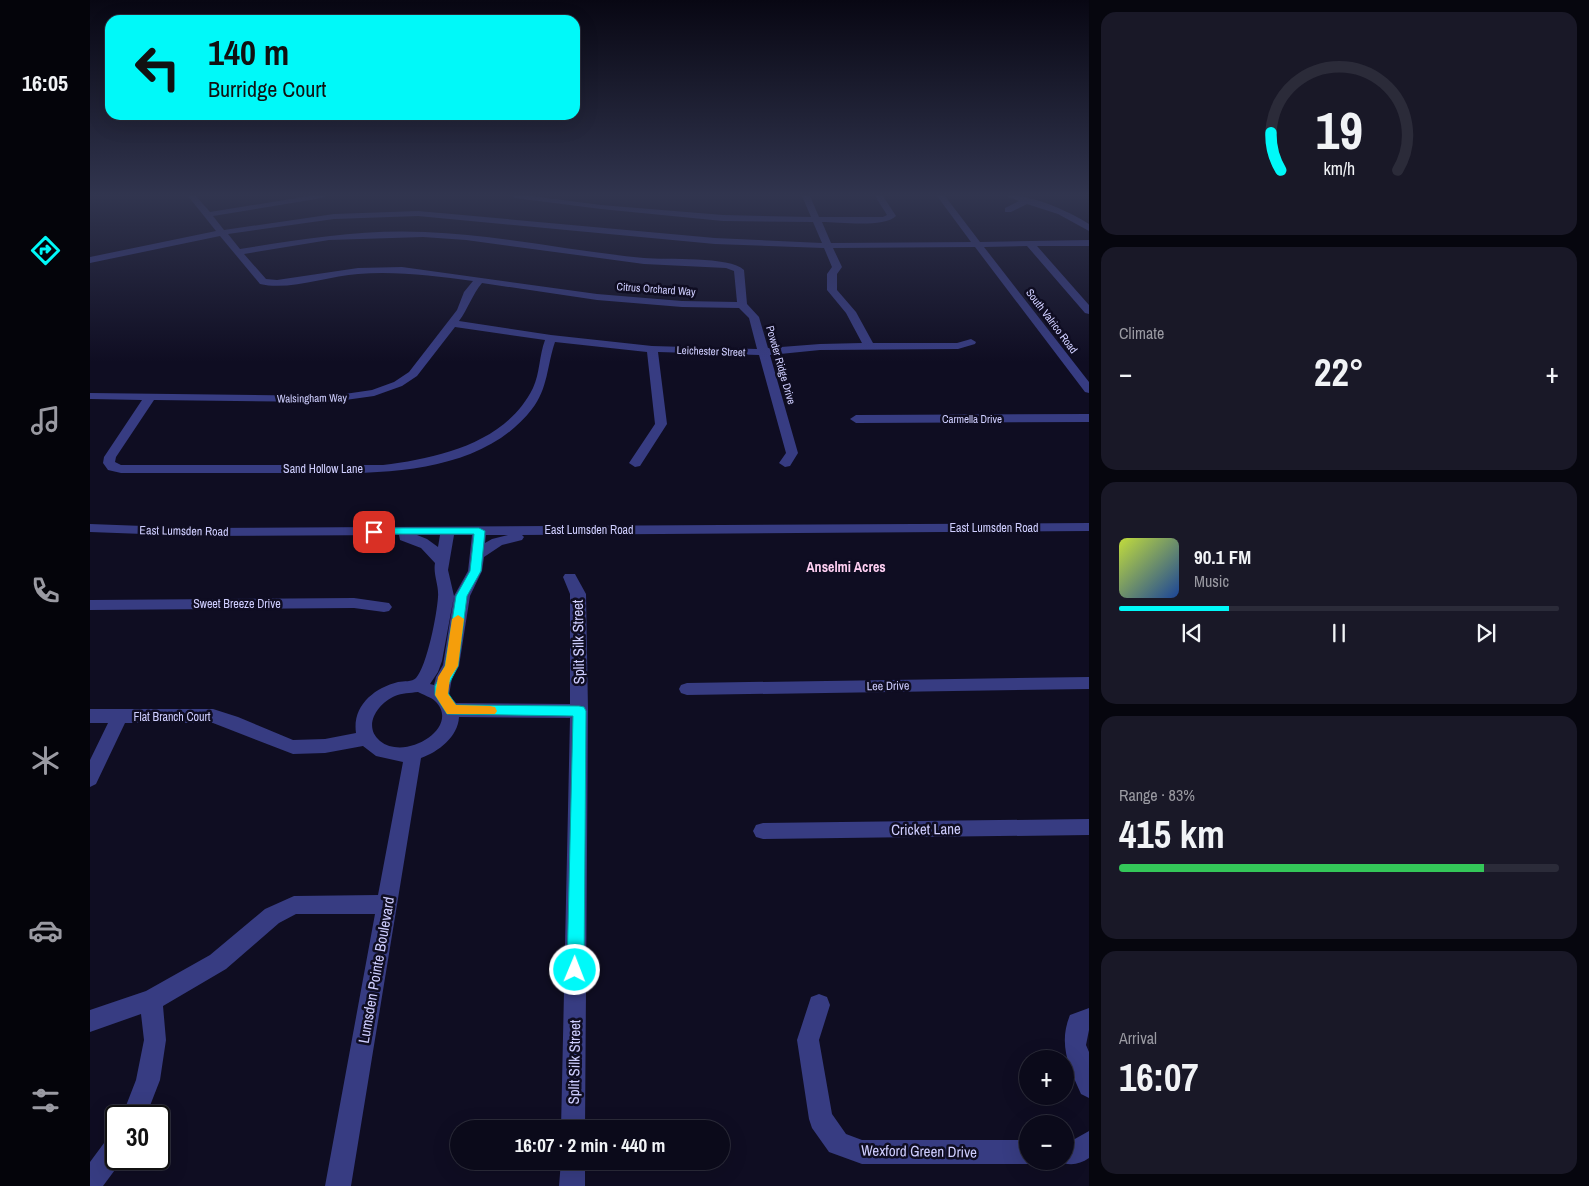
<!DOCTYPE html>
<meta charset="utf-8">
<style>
:root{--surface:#0b0a1a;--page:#191827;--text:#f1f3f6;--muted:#9a9aa2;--line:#2b2b39;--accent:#00f9f9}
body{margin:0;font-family:"Archivo Narrow",sans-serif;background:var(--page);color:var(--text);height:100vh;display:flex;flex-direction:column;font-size:19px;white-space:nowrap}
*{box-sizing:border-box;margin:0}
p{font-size:16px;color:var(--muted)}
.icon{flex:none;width:28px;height:28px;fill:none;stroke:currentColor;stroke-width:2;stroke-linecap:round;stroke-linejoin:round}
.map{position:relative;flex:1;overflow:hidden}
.sheet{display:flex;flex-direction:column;gap:12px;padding:12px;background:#06060e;width:500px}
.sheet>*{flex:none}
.hud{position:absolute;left:15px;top:15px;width:475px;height:105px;border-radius:15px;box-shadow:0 5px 20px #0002,0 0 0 1px var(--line);background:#00f9f9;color:#111;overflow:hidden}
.fabs{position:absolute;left:929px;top:1050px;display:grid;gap:10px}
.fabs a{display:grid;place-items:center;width:55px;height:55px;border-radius:50%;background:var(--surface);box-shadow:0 5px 20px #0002,0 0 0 1px var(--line);font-size:25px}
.speed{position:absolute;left:15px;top:1105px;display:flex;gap:10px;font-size:25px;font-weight:700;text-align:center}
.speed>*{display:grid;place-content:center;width:65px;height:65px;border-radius:50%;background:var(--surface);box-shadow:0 5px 20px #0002,0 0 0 1px var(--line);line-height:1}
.speed .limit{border:2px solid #111;border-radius:8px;background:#fff;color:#111}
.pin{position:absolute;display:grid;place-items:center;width:42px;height:42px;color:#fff;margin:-21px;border-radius:10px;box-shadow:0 2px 8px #0006}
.me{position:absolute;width:55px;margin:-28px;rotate:1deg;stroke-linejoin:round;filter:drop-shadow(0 0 4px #0008)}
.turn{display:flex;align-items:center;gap:18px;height:105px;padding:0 20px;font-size:22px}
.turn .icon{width:65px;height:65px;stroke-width:2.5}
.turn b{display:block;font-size:35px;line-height:42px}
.big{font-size:38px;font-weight:700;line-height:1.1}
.sheet .widget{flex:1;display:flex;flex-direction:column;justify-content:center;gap:8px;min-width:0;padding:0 18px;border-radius:15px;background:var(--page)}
.sheet .dial{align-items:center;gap:0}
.dial svg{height:130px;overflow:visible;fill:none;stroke:var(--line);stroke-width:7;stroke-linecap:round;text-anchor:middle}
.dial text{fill:var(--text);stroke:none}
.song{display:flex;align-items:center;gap:15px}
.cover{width:60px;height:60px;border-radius:8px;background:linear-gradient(135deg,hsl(70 70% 55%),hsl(220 70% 35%))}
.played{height:5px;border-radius:2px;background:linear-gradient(90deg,var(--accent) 25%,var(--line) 25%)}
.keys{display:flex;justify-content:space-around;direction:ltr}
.heat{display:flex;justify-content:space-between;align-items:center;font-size:28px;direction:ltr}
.charge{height:8px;border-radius:4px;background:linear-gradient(90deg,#34c759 83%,var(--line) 0)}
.trip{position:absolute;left:360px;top:1120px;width:280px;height:50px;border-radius:25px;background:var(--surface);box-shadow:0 5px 20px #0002,0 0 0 1px var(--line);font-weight:700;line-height:50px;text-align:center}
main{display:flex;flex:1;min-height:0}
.dock{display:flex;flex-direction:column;width:90px;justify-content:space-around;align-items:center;background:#04040a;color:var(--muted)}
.dock .icon{width:35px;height:35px}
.dock .on{color:var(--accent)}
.dock b{font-size:22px;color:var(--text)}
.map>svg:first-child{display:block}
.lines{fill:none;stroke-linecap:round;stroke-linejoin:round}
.minor{fill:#373c82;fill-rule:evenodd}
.route{fill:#00f9f9;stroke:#00a2a2}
.slow{fill:#f59e0b}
.labels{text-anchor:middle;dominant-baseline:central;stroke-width:5;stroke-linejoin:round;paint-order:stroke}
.far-street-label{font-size:11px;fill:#cfceff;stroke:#0f0d22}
.street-label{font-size:12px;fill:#cfceff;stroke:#0f0d22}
.neighbourhood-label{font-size:14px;font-weight:bold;fill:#ffd0f3;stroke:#0f0d22}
.near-street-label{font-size:15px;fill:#cfceff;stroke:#0f0d22}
</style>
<main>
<nav class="dock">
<b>16:05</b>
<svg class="icon on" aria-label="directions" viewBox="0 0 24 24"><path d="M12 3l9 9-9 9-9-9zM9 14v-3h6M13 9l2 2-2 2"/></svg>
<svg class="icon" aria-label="music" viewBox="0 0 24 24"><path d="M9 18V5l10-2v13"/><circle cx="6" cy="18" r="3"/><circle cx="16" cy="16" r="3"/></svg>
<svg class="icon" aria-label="phone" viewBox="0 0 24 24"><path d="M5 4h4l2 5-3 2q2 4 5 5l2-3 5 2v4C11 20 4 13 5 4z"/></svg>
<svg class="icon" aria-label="climate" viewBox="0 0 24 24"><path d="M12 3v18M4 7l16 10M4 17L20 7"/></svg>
<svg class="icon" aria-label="car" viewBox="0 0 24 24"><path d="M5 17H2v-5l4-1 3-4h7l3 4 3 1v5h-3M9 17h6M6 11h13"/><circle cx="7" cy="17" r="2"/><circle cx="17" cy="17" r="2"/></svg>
<svg class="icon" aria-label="filters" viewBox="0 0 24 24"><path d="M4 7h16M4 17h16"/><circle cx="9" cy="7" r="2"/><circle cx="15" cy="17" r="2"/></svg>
</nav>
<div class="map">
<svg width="999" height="1186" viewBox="0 0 999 1186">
<rect width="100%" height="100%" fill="#0f0d22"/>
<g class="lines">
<!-- minor -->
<path class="minor" d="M 98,196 L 106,196 L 120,212 L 219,196 L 236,196 L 232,198 L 123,216 L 134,230 L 244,214 L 328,211 L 625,238 L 732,243 L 723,222 L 633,221 L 511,209 L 425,198 L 421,196 L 442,196 L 511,205 L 633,215 L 721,217 L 712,196 L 720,196 L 729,217 L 793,217 L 797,215 L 785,196 L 793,196 L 806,216 C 794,228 750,222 732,222 L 741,243 L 881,242 L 847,196 L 855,196 L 890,242 L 999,240 L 999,246 L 947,246 L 999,305 L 999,314 L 995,313 L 937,246 L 894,247 L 999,382 L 999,393 L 995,392 L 885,247 L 743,248 L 752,267 L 747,274 L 747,290 L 766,312 L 783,343 L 867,343 L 881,339 L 886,342 L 885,344 L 868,349 L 730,350 L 680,355 L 708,453 L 700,466 L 695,467 L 689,463 L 696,453 L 669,355 L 568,352 L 577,424 L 550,466 L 545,467 L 539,463 L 565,424 L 557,352 L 465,342 C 457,365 458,389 442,409 C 385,483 265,473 183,473 C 132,473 82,473 31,473 L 18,470 L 13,463 L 14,457 L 52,400 L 0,399 L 0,393 L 241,396 L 282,390 L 304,382 L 319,372 L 367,310 L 374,292 L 383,281 C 345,276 307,271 268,274 C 238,276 199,291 170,284 L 130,236 L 0,263 L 0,257 L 126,231 ZM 328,216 L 625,244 L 734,248 L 742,267 L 737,274 L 737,290 L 756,313 L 772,343 L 730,344 L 678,348 L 669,317 L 657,304 L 654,270 C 640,256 576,260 554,258 C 481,251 409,235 335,232 C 273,229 212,239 150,249 L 138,234 L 244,219 ZM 333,237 L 376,240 L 554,264 L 636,268 L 644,271 L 647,302 L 592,301 L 507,294 L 312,267 L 268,268 L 187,280 L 176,279 L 154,254 L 239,240 ZM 392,283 L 507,300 L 592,307 L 649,308 L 659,318 L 667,349 L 562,346 L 461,335 L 369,321 C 378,309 382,295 392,283 ZM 365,327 L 455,340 C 449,356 450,373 443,388 C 416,443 348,458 293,465 L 31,465 L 25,462 L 26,457 L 64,400 L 241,402 L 284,396 L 312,386 L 327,376 Z
M 916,196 C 941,194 978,211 999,224 L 999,231 L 968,214 L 937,204 L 921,212 L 915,212 L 915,208 L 929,201 Z
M 999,414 L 999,422 L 766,423 L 760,419 L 766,415 Z
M 999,523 L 999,531 L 432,535 L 434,537 L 432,540 L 412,545 L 394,557 L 392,571 L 380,596 L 369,666 L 362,678 L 359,695 L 366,703 L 480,704 L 480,594 L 473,577 L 475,574 L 485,574 L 496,594 L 498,711 L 495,1129 L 471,1129 L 480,718 L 369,717 C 368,737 348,752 331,758 L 261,1186 L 235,1186 L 285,914 L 206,914 L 189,923 L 136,969 L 73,1006 L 76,1040 L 70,1080 L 56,1116 L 32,1116 L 46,1080 L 54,1040 L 51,1014 L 0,1032 L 0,1010 L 56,991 L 120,955 L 175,909 L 204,896 L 288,895 L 313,762 L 286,756 L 273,746 L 235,753 L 203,754 L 123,723 L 35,723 L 6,784 L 0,787 L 0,760 L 18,723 L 0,723 L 0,709 L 123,709 L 148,717 L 203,740 L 235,739 L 266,733 C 262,706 284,688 308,682 C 314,681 322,682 326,678 C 337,666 347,614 348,597 C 349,585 343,575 345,563 L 331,548 L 310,540 L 309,535 L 107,536 L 0,532 L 0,524 L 107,528 ZM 327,535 L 350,535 L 348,547 L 337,539 ZM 364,535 L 382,535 L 378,571 L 364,596 L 353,665 L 346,677 L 344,685 L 340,684 L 348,672 L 352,661 L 364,596 L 358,570 ZM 396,535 L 418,535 L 402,539 L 395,543 ZM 328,692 C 333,695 341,697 345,701 C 372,727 316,762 290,741 C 272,726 288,703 305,696 C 312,693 320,693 328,692 Z
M 264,598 L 299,603 L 302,607 L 299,611 L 294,612 L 264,608 L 0,610 L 0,600 Z
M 999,677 L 999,689 L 597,695 L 591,693 L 589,689 L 591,685 L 597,683 Z
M 999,819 L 999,835 L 673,839 L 666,837 L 663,831 L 666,825 L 673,823 Z
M 729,994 L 737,997 L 740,1005 L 729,1040 L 742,1114 L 756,1134 L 772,1140 L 938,1140 L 938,1161 L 946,1161 L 938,1164 L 772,1164 L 739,1152 L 722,1128 L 719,1119 L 707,1040 L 721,997 Z
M 999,1008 L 999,1030 L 996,1045 L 999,1052 L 999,1098 L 991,1094 C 979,1067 968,1044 980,1015 Z
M 999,1131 L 999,1158 C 989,1165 979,1166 967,1161 L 975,1161 L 975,1140 L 983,1140 Z
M 26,1136 L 26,1159 L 33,1159 L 13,1186 L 0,1186 L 0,1162 L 17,1139 Z
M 471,1161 L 495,1161 L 495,1186 L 469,1186 Z"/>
</g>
<!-- sky -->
<linearGradient id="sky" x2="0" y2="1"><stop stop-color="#080713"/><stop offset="0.54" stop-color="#31354f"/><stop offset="1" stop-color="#31354f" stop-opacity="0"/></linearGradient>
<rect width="999" height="362" fill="url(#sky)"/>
<!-- route -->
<path class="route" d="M 284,528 L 389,528 L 395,531 L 391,571 L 377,596 L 368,666 L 358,686 L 358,693 L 366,705 L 489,706 L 494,707 L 496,711 L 494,970 L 491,975 L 485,978 L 480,975 L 477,970 L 483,716 L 357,714 L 345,695 L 345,686 L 355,666 L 366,596 L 380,571 L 384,534 L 280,534 L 279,532 Z"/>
<!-- slow -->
<path class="slow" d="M 368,615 L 374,619 L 368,666 L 360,678 L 358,694 L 366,705 L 400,706 L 405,707 L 407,711 L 405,714 L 357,714 L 345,695 L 348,677 L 355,666 L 362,619 Z"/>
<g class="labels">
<!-- far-street labels -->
<g class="far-street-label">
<text transform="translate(566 289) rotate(4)">Citrus Orchard Way</text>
<text transform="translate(962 321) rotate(53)">South Valrico Road</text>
<text transform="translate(621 351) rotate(2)">Leichester Street</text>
<text transform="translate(691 365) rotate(74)">Powder Ridge Drive</text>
<text transform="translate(222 398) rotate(-1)">Walsingham Way</text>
<text x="882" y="419">Carmella Drive</text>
</g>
<!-- street labels -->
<g class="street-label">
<text x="233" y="469">Sand Hollow Lane</text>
<text x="904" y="528">East Lumsden Road</text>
<text x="499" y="530">East Lumsden Road</text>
<text transform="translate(94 531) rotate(1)">East Lumsden Road</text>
<text x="147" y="604">Sweet Breeze Drive</text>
<text transform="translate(798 686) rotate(-1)">Lee Drive</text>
<text x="82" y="717">Flat Branch Court</text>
</g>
<!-- neighbourhood labels -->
<g class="neighbourhood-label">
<text x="756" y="567">Anselmi Acres</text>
</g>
<!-- near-street labels -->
<g class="near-street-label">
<text transform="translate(488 642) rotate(-91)">Split Silk Street</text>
<text transform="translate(836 829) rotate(-1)">Cricket Lane</text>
<text transform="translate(286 970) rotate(-80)">Lumsden Pointe Boulevard</text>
<text transform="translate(484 1062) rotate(-89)">Split Silk Street</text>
<text transform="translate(829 1151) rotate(1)">Wexford Green Drive</text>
</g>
</g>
</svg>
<div class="fabs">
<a>+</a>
<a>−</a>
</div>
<div class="speed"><div class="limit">30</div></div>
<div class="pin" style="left:284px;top:532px;background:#d93025"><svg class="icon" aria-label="arrive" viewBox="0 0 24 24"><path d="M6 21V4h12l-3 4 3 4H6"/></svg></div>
<svg class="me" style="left:485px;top:970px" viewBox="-20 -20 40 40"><circle r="17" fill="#00f9f9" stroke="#fff" stroke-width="3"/><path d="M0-11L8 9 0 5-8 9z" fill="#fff"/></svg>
<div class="trip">16:07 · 2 min · 440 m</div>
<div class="hud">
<div class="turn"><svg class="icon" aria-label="left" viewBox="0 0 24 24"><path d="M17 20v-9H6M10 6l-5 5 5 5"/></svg><div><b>140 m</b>Burridge Court</div></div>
</div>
</div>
<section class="sheet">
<div class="widget dial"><svg viewBox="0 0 100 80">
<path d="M14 69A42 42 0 1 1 86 69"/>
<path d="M14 69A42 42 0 0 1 8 46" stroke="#00f9f9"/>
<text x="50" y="56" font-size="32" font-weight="700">19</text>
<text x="50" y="72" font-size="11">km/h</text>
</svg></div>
<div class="widget"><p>Climate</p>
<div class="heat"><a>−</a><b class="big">22°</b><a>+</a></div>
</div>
<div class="widget">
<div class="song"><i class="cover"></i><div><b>90.1 FM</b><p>Music</p></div></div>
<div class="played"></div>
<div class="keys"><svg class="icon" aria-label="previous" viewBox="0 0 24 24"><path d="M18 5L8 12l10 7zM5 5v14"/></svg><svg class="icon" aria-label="pause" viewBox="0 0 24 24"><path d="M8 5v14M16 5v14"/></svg><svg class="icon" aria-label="next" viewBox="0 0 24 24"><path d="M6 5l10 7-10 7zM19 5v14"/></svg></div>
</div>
<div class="widget"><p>Range · 83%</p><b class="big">415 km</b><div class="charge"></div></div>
<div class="widget"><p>Arrival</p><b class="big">16:07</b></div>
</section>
</main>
